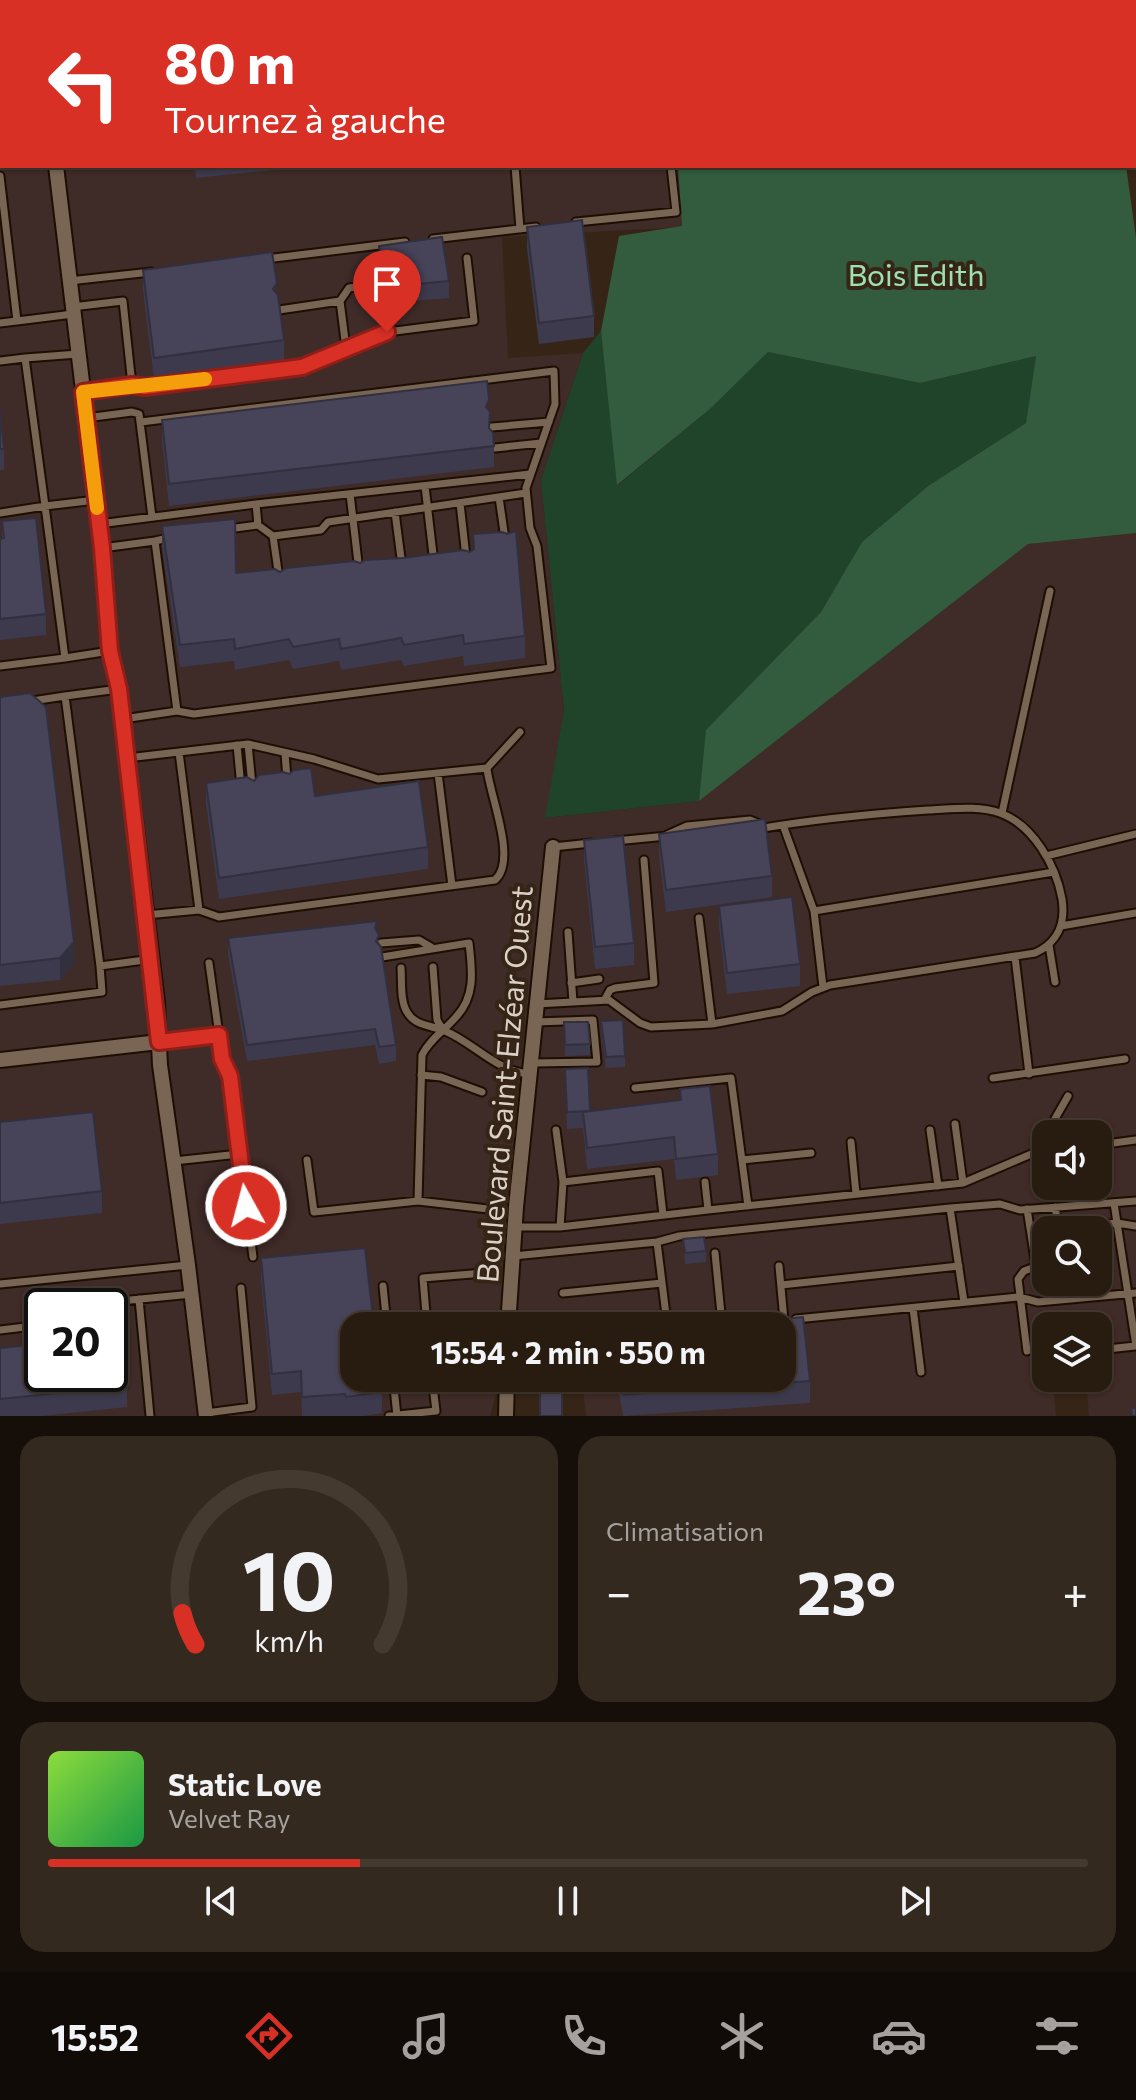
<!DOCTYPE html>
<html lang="fr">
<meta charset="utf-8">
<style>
:root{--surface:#281c10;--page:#34291e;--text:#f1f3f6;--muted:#a5a19f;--line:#443a30;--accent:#d93025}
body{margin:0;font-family:Commissioner,sans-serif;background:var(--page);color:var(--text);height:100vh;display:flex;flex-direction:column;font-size:30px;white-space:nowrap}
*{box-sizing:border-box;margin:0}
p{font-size:26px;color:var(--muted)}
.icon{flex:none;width:44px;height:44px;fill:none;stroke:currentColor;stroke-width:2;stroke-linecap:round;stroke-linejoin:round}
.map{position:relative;height:1416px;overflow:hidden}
.panel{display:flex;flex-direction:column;gap:20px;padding:20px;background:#160f09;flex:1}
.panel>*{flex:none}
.banner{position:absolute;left:0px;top:0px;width:1136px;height:168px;box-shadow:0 2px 6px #0004,0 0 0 2px var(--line);background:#d93025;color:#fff;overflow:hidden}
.tools{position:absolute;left:1032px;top:1120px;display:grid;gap:16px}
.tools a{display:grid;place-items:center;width:80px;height:80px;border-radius:16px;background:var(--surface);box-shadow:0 2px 6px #0004,0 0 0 2px var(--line);font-size:40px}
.speed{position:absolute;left:24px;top:1288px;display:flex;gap:16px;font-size:40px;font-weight:700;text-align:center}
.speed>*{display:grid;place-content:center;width:104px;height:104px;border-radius:50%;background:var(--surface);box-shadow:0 2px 6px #0004,0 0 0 2px var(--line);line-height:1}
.speed .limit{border:4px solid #111;border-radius:12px;background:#fff;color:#111}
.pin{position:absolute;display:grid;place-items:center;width:68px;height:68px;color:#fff;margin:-82px -34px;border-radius:50% 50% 50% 0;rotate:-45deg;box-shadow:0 0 8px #0007}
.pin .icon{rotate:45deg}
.me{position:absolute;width:88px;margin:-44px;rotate:353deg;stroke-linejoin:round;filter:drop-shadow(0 0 6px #0008)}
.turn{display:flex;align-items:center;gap:28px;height:168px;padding:0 32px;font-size:36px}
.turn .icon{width:104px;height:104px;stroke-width:2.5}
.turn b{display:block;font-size:56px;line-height:68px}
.big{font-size:60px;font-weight:700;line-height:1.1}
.panel .tile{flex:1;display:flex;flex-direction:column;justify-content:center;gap:12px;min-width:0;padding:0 28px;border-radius:24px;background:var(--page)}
.panel .dial{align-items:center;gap:0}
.dial svg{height:208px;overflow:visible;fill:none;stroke:var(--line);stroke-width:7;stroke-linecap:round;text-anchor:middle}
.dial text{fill:var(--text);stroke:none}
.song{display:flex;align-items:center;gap:24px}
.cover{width:96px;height:96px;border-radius:12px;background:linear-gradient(135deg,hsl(90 70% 55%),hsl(140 70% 35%))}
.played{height:8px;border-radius:4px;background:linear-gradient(90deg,var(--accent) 30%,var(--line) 30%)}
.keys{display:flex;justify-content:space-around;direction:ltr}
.heat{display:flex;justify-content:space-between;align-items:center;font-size:44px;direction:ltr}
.panel .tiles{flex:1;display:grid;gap:20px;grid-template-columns:1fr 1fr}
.tile:last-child{grid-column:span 2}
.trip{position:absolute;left:340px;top:1312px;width:456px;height:80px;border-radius:24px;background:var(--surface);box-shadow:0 2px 6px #0004,0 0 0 2px var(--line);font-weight:700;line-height:80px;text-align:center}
.menu{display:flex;height:128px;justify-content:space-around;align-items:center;background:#100b06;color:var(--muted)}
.menu .icon{width:56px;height:56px}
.menu .current{color:var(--accent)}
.menu b{font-size:36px;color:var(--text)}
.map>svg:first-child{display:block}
.industrial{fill:#3f2b28;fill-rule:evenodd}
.green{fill:#1f442a}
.forest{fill:#335c3e}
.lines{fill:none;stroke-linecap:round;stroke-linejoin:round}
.service-casing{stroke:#1d0e02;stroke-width:11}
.minor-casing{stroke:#1d0e02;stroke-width:18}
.service{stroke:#796554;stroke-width:7}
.minor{stroke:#796554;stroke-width:14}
.wall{fill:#3d3a4d}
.shaded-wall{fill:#322f3e}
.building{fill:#474359;stroke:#322f3e;stroke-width:2}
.route-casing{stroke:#8d1f18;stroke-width:20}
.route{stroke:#d93025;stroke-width:14}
.slow{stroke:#f59e0b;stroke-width:14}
.labels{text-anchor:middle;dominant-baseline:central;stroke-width:8;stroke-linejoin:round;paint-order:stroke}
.park-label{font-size:30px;fill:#9de1ae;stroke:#362516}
.street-label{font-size:30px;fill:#dbd0c6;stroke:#362516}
</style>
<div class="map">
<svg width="1136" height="1416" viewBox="0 0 1136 1416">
<rect width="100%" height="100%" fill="#362516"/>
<!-- industrial -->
<path class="industrial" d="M 0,0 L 668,0 L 668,2 L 2,2 L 2,166 L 678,166 L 682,227 L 502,237 L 508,358 L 583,353 L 541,480 L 564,710 L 546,818 L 699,801 L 1028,544 L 1136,533 L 1136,1416 L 1089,1416 L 1086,1378 L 1098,1378 L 1098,1326 L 1046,1326 L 1046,1378 L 1082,1378 L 1053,1382 L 1056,1416 L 586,1416 L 583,1388 L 496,1394 L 490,1416 L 0,1416 ZM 1046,1134 L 1098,1134 L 1098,1186 L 1046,1186 ZM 1046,1230 L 1098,1230 L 1098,1282 L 1046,1282 ZM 42,1306 L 110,1306 L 110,1374 L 42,1374 ZM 354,1326 L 782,1326 L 782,1378 L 354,1378 Z"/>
<!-- green -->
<path class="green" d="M 601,331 L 618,485 L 710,409 L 768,352 L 920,383 L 1036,356 L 1026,423 L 928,486 L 862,542 L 821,612 L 707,730 L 699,801 L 545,818 L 564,710 L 541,480 L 583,353 Z"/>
<!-- forest -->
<path class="forest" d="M 668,0 L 1102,0 L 1102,2 L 668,2 Z
M 678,166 L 1126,166 L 1136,238 L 1136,533 L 1028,544 L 699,801 L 706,730 L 821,612 L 862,542 L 928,486 L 1026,423 L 1036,356 L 920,383 L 768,352 L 710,409 L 617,485 L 601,331 L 619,236 L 682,226 Z"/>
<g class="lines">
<defs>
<path id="service" d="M 495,0 L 496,2
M 653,0 L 654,2
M 515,166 L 520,229
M 0,176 L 17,321 L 73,314
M 576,222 L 676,212 L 671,166
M 433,239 L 536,227
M 266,259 L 405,242
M 69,281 L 151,272
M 340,301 L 349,288 L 378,284
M 72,307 L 123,301 L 132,385 L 83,392
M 279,310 L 340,301 L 346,348
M 0,323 L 17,321
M 25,358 L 78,354
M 0,361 L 25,358 L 45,506 L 0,513
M 132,385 L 145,387 L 302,367 L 387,332 L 474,321 L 467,258
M 86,418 L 132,412 L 139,414 L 152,517
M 141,422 L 554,371 L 555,404 L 526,488 L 530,528 L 537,546 L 551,668 L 194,714 L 177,711
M 492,427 L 549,422
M 495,448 L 541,443
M 425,486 L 434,563
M 350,494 L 359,571
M 499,497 L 505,539
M 96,500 L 45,506 L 65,658 L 110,651
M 460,503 L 466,557
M 256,504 L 530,474
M 395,512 L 402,566
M 99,524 L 256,504 L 258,525 L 228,529
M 258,525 L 273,536 L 321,530 L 328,522 L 526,493
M 273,536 L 279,578
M 155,541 L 172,537
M 102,548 L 155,541 L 177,711 L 123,719
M 0,666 L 65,658
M 119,689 L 65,696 L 100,966 L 152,959
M 32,701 L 65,696
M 248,744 L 252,785
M 237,745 L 241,787
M 179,752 L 248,744 L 314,759 L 378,779 L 487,768 C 489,794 518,860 495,880 L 219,917 L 199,910
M 285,753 L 287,779
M 127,758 L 179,752 L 199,910 L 146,915
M 487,768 L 520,732
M 438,773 L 452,886
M 1002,813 L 1050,591
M 783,825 L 814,911 L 823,987
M 667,835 L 687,826 L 750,820 L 760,824
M 615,841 L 667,836
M 553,847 L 591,843
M 1046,856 L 1136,834
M 814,911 L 1054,872
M 1061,926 L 1136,913
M 381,943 L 419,940 L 431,947
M 1049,945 L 1055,982
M 382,957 L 469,943 C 472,970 476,996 456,1017 C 444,1031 430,1039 422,1055 L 418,1201
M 1015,957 L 1029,1074
M 209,963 L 219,1035
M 433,967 L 437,1020 L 443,1030
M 401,968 C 402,981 400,1001 407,1012 C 416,1027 431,1025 445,1031 C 474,1043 496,1071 529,1074
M 571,983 L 599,979
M 605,999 L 610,990 L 615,988 L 654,983 L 644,860
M 573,1002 L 609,1000 L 640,1023 L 651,1027 L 712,1024 L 699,918
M 536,1004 L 573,1002 L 568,932
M 0,1005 L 102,992 L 100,966
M 712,1024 L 782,1011 L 812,992 L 830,985 L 1035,953 C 1057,943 1066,924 1062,899 C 1056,865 1033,825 1000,813 C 979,805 951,809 928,810 C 871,814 814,819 758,829
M 159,1042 L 219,1035 L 222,1059 L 230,1076 L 253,1257
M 532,1063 L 597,1062 L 593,1020 L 536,1022
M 421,1075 L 441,1077 L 482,1092
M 993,1078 L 1125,1059
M 635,1088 L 731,1078 L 748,1206
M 955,1124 L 963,1183
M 930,1130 L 938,1186
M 851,1142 L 856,1194
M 1098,1145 L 1136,1140
M 1036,1152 L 1068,1096
M 307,1160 L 314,1212 L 418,1201 L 488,1209
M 742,1160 L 811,1153
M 174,1161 L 239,1154
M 563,1182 L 658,1171 L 663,1215
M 1114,1203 L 1117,1223 L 1136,1226
M 1055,1207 L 1059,1230
M 950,1208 L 1000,1204 L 1020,1210 L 1136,1201
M 1027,1209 L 1036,1266
M 708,1210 L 963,1183 L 1036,1152 L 1046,1150
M 516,1227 L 560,1227 L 563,1182 L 556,1130
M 560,1227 L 708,1210 L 705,1182
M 1059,1230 L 1117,1223 L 1136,1346
M 657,1242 L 679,1236 L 950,1208 L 964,1302
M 715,1253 L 722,1324
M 513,1256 L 657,1242 L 667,1323 L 740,1323
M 779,1266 L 784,1320
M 0,1284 L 188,1265
M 781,1285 L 959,1266
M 383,1286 L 387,1326
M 563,1293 L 662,1283
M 139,1299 L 150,1416
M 110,1302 L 192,1294
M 913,1308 L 921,1372
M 796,1319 L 1019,1297 L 1038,1302 L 1136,1293
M 427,1326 L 423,1278 L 484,1273
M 0,1330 L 42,1325
M 1098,1350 L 1135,1346
M 1027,1351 L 1018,1279 L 1024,1271 L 1046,1263
M 393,1378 L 397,1416
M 206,1413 L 252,1407 L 241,1288
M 389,1416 L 436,1411 L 432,1378"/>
<path id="minor" d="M 37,0 L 37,2
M 0,77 L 2,77
M 56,166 L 102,548 L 110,651 L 119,689 L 157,1002 L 160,1065 L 188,1265 L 206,1416
M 0,1060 L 159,1042
M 508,1326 L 516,1207 L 553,847
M 506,1416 L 507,1378"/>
</defs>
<!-- service casing -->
<use href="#service" class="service-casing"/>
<!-- minor casing -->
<use href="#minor" class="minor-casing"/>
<!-- service -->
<use href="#service" class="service"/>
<!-- minor -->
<use href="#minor" class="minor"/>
</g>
<!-- wall -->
<path class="wall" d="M 195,166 L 312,166 L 196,178 Z
M 527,227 L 594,316 L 594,337 L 539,344 L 527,249 Z
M 379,246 L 449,281 L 449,298 L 384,303 L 384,282 L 379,262 Z
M 143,270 L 277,293 L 284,340 L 284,361 L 154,379 L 143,291 Z
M 0,410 L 4,449 L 4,470 L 0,470 Z
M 489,410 L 490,430 L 494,446 L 494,467 L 169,506 L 162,441 L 162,420 Z
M 2,521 L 46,614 L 46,635 L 0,640 L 0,539 L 2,539 Z
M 162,526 L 236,573 L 280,572 L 470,552 L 473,549 L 473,534 L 525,636 L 525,658 L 464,666 L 463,656 L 404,666 L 401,660 L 341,670 L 339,661 L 293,669 L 289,660 L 235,670 L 234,661 L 180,667 L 162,547 Z
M 0,697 L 74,964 L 60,980 L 0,986 Z
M 254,781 L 315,796 L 428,847 L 428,869 L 219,899 L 206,804 L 206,783 Z
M 659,834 L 772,876 L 772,897 L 666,912 L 659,855 Z
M 584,840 L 634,943 L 634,965 L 595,969 L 584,861 Z
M 719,906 L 800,964 L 800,986 L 727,994 L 719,927 Z
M 377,932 L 396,1045 L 396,1061 L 379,1064 L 375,1045 L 247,1061 L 228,954 L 228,938 Z
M 601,1021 L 625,1056 L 625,1067 L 606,1068 L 601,1032 Z
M 564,1022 L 590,1044 L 590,1055 L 565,1056 Z
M 565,1069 L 590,1111 L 680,1100 L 680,1089 L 718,1154 L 718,1175 L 676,1180 L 674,1159 L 587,1169 L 583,1128 L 567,1129 Z
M 0,1122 L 102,1191 L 102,1213 L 0,1224 Z
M 683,1239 L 706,1251 L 706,1262 L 685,1264 Z
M 261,1258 L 382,1392 L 382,1413 L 364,1416 L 302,1416 L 301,1392 L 272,1395 L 261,1280 Z
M 117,1292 L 127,1386 L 127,1407 L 42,1416 L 0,1416 L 0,1348 L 42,1344 L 42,1374 L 110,1374 L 110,1306 L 73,1306 L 73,1297 Z
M 618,1378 L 782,1378 L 810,1381 L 810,1403 L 623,1416 L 618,1387 Z"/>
<!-- shaded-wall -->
<path class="shaded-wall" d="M 74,942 L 74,964 L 60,980 L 60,958 Z"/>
<!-- building -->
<path class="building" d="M 112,0 L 395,0 L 395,2 L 113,2 Z
M 582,220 L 594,316 L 539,323 L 527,227 Z
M 442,237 L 449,281 L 384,287 L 384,268 L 379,246 Z
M 272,252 L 277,283 L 273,289 L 278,295 L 284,340 L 154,358 L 143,270 Z
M 487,381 L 489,400 L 486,407 L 490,412 L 489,428 L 493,433 L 494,446 L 169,484 L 162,420 Z
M 0,410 L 4,449 L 0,449 Z
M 36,518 L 46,614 L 0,619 L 0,539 L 4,538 L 2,521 Z
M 235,519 L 236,573 L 275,569 L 280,572 L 286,568 L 354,561 L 360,563 L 365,560 L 403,558 L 463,550 L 470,552 L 474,549 L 473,534 L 502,532 L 507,534 L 516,531 L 525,636 L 464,644 L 463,635 L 404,645 L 401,638 L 341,649 L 339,639 L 293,647 L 289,639 L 235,649 L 234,639 L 180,645 L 162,526 Z
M 30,693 L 46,707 L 74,942 L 60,958 L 0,965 L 0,697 Z
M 311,768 L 315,796 L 419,781 L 428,847 L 219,878 L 206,783 L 247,777 L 254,781 L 259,775 L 283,772 L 289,774 L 294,770 Z
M 765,819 L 772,876 L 666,890 L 659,834 Z
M 623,836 L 634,943 L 595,947 L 584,840 Z
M 792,897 L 800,964 L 727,973 L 719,906 Z
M 377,921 L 375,928 L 379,935 L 376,941 L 381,947 L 396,1045 L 379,1047 L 375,1029 L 247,1045 L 228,938 Z
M 623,1020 L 625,1056 L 606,1057 L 601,1021 Z
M 564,1022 L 588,1022 L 590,1044 L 565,1045 Z
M 588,1068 L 590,1111 L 567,1112 L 565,1069 Z
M 710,1086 L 718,1154 L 676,1159 L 674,1137 L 587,1148 L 583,1112 L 681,1100 L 680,1089 Z
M 93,1112 L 102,1191 L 0,1203 L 0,1122 Z
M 704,1237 L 706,1251 L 685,1253 L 683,1239 Z
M 365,1248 L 374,1326 L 354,1326 L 354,1378 L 380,1378 L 382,1392 L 346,1397 L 345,1394 L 302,1397 L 301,1371 L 272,1374 L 261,1258 Z
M 117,1292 L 127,1386 L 0,1399 L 0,1348 L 42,1344 L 42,1374 L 110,1374 L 110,1306 L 74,1306 L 73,1297 Z
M 674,1317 L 675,1326 L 623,1326 L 623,1323 Z
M 803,1317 L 810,1381 L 624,1395 L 620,1378 L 782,1378 L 782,1326 L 709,1326 Z
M 540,1390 L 562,1390 L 562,1416 L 540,1416 Z
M 1131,1408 L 1136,1408 L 1136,1416 L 1132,1416 Z"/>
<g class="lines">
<defs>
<path id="route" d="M 246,1206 L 230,1076 L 222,1059 L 219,1035 L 159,1042 L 119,689 L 110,651 L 102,548 L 83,392 L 132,385 L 145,387 L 302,367 L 387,332"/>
</defs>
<!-- route casing -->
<use href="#route" class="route-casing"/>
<!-- route -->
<use href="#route" class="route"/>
<!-- slow -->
<path class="slow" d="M 97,508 L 83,392 L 205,379"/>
</g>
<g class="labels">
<!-- park labels -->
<g class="park-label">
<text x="916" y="273">Bois Edith</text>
</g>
<!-- street labels -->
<g class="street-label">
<text transform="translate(503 1084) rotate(-85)">Boulevard Saint-Elzéar Ouest</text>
</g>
</g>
</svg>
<div class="tools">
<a><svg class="icon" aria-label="sound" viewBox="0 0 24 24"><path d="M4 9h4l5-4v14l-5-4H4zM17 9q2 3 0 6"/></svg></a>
<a><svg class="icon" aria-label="search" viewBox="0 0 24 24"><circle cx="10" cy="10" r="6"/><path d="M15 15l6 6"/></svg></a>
<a><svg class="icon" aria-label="layers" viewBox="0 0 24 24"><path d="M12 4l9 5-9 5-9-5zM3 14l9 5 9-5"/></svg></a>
</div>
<div class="speed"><div class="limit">20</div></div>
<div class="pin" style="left:387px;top:332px;background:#d93025"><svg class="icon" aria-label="arrive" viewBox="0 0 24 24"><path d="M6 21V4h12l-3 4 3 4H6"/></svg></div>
<svg class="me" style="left:246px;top:1206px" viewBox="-20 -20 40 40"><circle r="17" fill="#d93025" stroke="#fff" stroke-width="3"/><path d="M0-11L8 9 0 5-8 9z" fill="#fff"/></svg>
<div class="trip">15:54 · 2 min · 550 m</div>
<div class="banner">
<div class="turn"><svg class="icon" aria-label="left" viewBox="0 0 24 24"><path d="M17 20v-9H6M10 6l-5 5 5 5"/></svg><div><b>80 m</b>Tournez à gauche</div></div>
</div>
</div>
<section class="panel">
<div class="tiles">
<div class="tile dial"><svg viewBox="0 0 100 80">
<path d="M14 69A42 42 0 1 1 86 69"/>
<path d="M14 69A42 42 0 0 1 9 57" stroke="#d93025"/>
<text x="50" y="56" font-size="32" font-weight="700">10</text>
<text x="50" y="72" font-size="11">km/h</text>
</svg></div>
<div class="tile"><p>Climatisation</p>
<div class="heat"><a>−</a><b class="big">23°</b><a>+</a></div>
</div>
<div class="tile">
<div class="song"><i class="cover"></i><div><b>Static Love</b><p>Velvet Ray</p></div></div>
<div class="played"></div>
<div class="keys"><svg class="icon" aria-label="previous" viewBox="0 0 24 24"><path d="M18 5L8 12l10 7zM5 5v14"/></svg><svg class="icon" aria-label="pause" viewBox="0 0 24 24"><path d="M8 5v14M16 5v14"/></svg><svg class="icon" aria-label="next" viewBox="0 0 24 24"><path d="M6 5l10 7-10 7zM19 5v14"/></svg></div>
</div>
</div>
</section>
<nav class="menu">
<b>15:52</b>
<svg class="icon current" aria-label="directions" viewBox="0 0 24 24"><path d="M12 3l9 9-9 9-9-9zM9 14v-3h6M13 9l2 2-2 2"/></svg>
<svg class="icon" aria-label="music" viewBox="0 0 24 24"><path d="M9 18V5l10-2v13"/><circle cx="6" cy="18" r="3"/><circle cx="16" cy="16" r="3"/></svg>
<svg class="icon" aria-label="phone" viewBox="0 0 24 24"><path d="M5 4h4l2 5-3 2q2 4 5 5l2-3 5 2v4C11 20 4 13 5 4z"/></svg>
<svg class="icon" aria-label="climate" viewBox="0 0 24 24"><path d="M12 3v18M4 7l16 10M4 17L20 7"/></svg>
<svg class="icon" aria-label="car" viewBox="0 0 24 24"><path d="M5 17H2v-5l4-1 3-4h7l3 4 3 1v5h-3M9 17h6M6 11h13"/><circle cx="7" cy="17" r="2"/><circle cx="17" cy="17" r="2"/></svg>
<svg class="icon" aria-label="filters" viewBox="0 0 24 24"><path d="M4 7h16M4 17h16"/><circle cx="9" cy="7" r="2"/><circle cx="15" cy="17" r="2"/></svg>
</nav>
